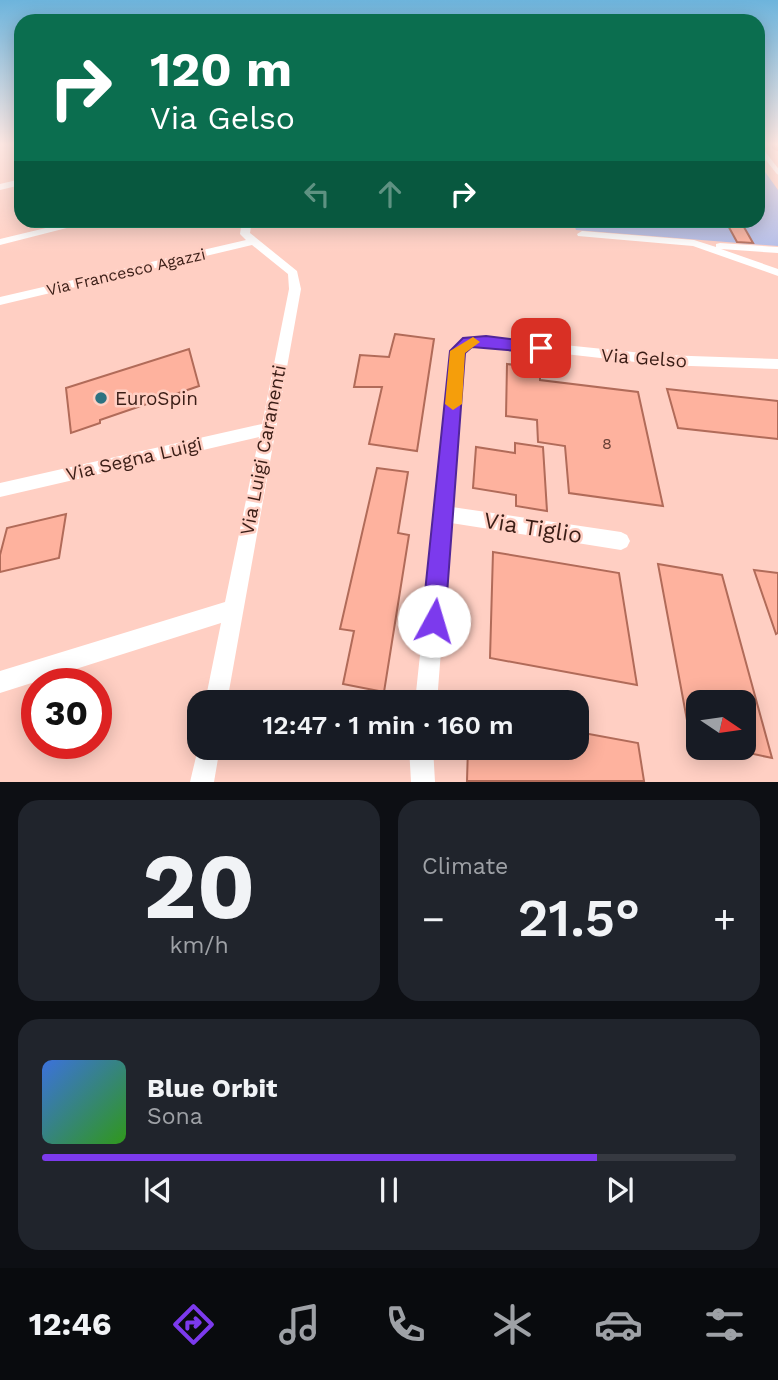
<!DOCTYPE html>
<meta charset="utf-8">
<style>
:root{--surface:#171b24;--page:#20242c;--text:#f1f3f6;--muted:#9ea1a6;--line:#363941;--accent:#7c3aed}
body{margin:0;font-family:"Work Sans",sans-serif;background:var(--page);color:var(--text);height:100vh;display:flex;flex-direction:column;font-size:26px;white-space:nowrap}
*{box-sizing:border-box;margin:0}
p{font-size:23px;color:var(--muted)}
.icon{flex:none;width:38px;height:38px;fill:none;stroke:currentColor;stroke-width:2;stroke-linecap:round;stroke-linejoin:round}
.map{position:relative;height:782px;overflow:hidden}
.side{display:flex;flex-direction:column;gap:18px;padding:18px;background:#0d0f14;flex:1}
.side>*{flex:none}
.banner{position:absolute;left:14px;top:14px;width:751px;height:214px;border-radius:21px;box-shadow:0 4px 18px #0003;background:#0b6e4f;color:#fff;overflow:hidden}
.needle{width:46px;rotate:103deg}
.fabs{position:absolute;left:686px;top:690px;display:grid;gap:14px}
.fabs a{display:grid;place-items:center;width:70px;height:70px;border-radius:14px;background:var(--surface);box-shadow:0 4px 18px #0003;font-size:35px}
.speed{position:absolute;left:21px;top:668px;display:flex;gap:14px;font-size:35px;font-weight:700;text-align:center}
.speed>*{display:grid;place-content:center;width:91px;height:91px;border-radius:50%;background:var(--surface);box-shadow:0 4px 18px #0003;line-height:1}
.speed .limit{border:10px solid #d22;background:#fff;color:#111}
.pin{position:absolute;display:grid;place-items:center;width:60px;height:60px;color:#fff;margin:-30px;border-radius:14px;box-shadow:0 4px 10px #0006}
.me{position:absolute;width:77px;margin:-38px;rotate:6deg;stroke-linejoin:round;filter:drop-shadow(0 0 5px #0008)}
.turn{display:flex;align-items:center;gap:24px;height:147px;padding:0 21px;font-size:32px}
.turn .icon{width:91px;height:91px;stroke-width:2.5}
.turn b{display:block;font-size:49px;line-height:60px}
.lanes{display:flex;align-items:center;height:66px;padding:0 21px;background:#0003;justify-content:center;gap:35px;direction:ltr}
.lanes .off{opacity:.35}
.big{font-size:52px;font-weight:600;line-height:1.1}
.side .tile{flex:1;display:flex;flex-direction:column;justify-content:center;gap:10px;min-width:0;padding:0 24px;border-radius:21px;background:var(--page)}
.side .dial{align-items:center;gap:0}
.dial b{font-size:91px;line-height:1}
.song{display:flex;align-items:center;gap:21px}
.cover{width:84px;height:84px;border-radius:10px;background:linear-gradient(135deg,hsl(220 70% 55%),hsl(110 70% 35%))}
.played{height:7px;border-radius:4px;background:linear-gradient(90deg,var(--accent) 80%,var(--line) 80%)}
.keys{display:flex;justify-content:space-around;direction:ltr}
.heat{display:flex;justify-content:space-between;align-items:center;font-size:38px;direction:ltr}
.side .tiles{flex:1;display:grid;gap:18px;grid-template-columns:1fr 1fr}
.tile:last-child{grid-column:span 2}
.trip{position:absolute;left:187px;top:690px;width:402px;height:70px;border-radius:21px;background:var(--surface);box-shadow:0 4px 18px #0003;font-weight:600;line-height:70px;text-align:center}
.tabs{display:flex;height:112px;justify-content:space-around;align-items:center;background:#090b0e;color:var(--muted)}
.tabs .icon{width:49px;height:49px}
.tabs .active{color:var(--accent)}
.tabs b{font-size:32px;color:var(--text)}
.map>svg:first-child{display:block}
.green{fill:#b3bde8}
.building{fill:#feb29e;stroke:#b16b59;stroke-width:2}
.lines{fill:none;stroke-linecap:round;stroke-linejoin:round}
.lane{stroke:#fff;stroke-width:4.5}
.street{fill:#fff;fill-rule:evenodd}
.primary{fill:#eba18e;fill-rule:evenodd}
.route{fill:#7c3aed;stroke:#51269a;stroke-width:2}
.slow{fill:#f59e0b}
.poi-dot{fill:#2d7281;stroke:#ffcfc3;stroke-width:2.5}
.labels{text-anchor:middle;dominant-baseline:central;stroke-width:5;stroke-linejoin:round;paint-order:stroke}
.far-street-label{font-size:16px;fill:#3a1d16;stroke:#ffcfc3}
.number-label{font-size:16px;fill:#6b4238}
.street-label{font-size:19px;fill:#3a1d16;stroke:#ffcfc3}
.poi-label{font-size:19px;fill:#3a1d16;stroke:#ffcfc3;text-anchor:start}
.near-street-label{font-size:23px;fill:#3a1d16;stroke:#ffcfc3}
</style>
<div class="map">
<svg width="778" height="782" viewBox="0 0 778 782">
<rect width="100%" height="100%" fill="#ffcfc3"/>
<!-- green -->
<path class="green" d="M 758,162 L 778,190 L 778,246 L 576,230 L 573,221 L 758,220 Z"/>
<!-- building -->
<path class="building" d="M 725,220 L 740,220 L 753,243 L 737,242 Z
M 395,334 L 434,339 L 417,451 L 369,444 L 382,387 L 354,387 L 360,355 L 389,357 Z
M 189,349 L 199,386 L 100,420 L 100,423 L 71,433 L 66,388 Z
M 507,364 L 540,368 L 540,380 L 638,392 L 663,506 L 569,493 L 565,446 L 538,442 L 537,420 L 506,416 Z
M 667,389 L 778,401 L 778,439 L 678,428 Z
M 515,443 L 543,447 L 547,511 L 516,506 L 516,495 L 473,488 L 476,447 L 515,453 Z
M 377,468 L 408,472 L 398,533 L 409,535 L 384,692 L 343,684 L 354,631 L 340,629 Z
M 66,514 L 59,558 L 0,572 L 0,555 L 7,528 Z
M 493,552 L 619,573 L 637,685 L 490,658 Z
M 658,564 L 722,575 L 772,758 L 744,752 L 744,702 L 698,702 L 698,746 L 692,747 Z
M 754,570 L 778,573 L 778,633 L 776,634 Z
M 578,732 L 638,743 L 644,781 L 467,781 L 468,747 L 578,747 Z"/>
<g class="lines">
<!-- lane -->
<path class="lane" d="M 758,146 L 778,172"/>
<!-- street -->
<path class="street" d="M 21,179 L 21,185 L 0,190 L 0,184 Z
M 79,220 L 98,220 L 0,245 L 0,239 Z
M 242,220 L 252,220 L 250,233 L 297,271 L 301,289 L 227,702 L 205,702 L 221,623 L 0,693 L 0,671 L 225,602 L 259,437 L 0,497 L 0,483 L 262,424 L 289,289 L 288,274 L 252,245 L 0,305 L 0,297 L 246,240 L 240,234 Z
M 582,231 L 694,240 L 716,247 L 716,244 L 720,243 L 778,247 L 778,253 L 721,249 L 778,269 L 778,276 L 693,246 L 578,236 L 577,234 Z
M 486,337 L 662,355 L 778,359 L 778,369 L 662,365 L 486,345 L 471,346 L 464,353 L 452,507 L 621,532 L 627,535 L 630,541 L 627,547 L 621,550 L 451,523 L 437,702 L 415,702 L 452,351 L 463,339 Z
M 200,740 L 200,747 L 220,747 L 214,782 L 190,782 Z
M 409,747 L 433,747 L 435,782 L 411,782 Z"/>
<!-- primary -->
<path class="primary" d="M 769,144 L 778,144 L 778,151 L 774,150 Z"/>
</g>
<!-- sky -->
<linearGradient id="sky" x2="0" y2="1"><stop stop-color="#6db4dc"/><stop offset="0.57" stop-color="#ffe9e4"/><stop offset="1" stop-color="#ffe9e4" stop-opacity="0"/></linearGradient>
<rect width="778" height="253" fill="url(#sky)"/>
<!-- route -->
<path class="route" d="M 486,336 L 541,343 L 548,348 L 541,353 L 472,347 L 465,353 L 445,621 L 442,629 L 434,633 L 426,629 L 422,621 L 450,351 L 463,338 Z"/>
<!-- slow -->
<path class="slow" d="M 473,337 L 480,342 L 465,353 L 462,404 L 453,410 L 445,404 L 450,351 Z"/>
<!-- markers -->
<circle class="poi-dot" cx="101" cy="398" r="7"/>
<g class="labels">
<!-- far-street labels -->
<g class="far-street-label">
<text transform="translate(126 272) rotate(-13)">Via Francesco Agazzi</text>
</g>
<!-- number labels -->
<g class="number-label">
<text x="607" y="443">8</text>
</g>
<!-- street labels -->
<g class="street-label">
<text transform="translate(644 358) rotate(4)">Via Gelso</text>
<text transform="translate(263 450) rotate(-79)">Via Luigi Caranenti</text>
<text transform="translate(134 459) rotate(-13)">Via Segna Luigi</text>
</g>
<!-- poi labels -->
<g class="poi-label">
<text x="115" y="398">EuroSpin</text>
</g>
<!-- near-street labels -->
<g class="near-street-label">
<text transform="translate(533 528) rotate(9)">Via Tiglio</text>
</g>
</g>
</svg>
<div class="fabs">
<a><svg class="needle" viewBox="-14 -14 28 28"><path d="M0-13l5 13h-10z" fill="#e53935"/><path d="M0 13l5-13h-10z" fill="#9ea1a6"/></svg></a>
</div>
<div class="speed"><div class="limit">30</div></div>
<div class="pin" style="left:541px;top:348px;background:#d93025"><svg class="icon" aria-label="arrive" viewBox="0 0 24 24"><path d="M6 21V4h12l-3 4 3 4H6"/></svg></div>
<svg class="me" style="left:434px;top:621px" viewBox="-20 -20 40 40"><circle r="19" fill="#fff"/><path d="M0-13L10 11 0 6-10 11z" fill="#7c3aed"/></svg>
<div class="trip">12:47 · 1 min · 160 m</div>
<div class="banner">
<div class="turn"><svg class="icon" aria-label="right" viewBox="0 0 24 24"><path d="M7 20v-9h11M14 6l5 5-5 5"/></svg><div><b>120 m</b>Via Gelso</div></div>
<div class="lanes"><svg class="icon off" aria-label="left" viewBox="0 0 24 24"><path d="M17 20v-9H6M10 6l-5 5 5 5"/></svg><svg class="icon off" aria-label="ahead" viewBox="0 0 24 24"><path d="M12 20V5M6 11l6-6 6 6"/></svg><svg class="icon" aria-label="right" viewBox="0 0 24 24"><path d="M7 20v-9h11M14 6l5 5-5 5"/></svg></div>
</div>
</div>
<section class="side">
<div class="tiles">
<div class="tile dial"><b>20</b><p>km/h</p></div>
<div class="tile"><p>Climate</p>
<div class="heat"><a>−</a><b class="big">21.5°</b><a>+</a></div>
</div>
<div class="tile">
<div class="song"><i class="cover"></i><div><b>Blue Orbit</b><p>Sona</p></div></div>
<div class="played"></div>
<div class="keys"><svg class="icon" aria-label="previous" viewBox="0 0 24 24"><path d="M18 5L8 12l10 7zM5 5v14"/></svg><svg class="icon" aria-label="pause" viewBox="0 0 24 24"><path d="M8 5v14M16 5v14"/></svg><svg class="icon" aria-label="next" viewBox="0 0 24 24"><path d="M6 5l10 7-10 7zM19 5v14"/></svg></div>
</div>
</div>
</section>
<nav class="tabs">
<b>12:46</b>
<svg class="icon active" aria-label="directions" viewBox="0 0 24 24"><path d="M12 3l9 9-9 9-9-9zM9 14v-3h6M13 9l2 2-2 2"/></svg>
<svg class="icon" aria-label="music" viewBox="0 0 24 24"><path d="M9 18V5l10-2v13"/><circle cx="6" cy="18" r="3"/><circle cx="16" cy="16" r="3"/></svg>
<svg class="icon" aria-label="phone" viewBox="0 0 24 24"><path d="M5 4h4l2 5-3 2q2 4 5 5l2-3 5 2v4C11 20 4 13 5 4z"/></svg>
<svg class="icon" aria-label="climate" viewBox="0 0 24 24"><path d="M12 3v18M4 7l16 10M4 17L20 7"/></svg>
<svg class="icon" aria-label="car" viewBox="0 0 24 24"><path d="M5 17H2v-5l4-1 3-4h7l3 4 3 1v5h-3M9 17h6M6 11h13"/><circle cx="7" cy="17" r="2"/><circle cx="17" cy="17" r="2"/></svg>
<svg class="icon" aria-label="filters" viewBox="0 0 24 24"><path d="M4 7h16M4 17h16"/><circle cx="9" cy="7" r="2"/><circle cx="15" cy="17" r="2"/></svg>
</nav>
